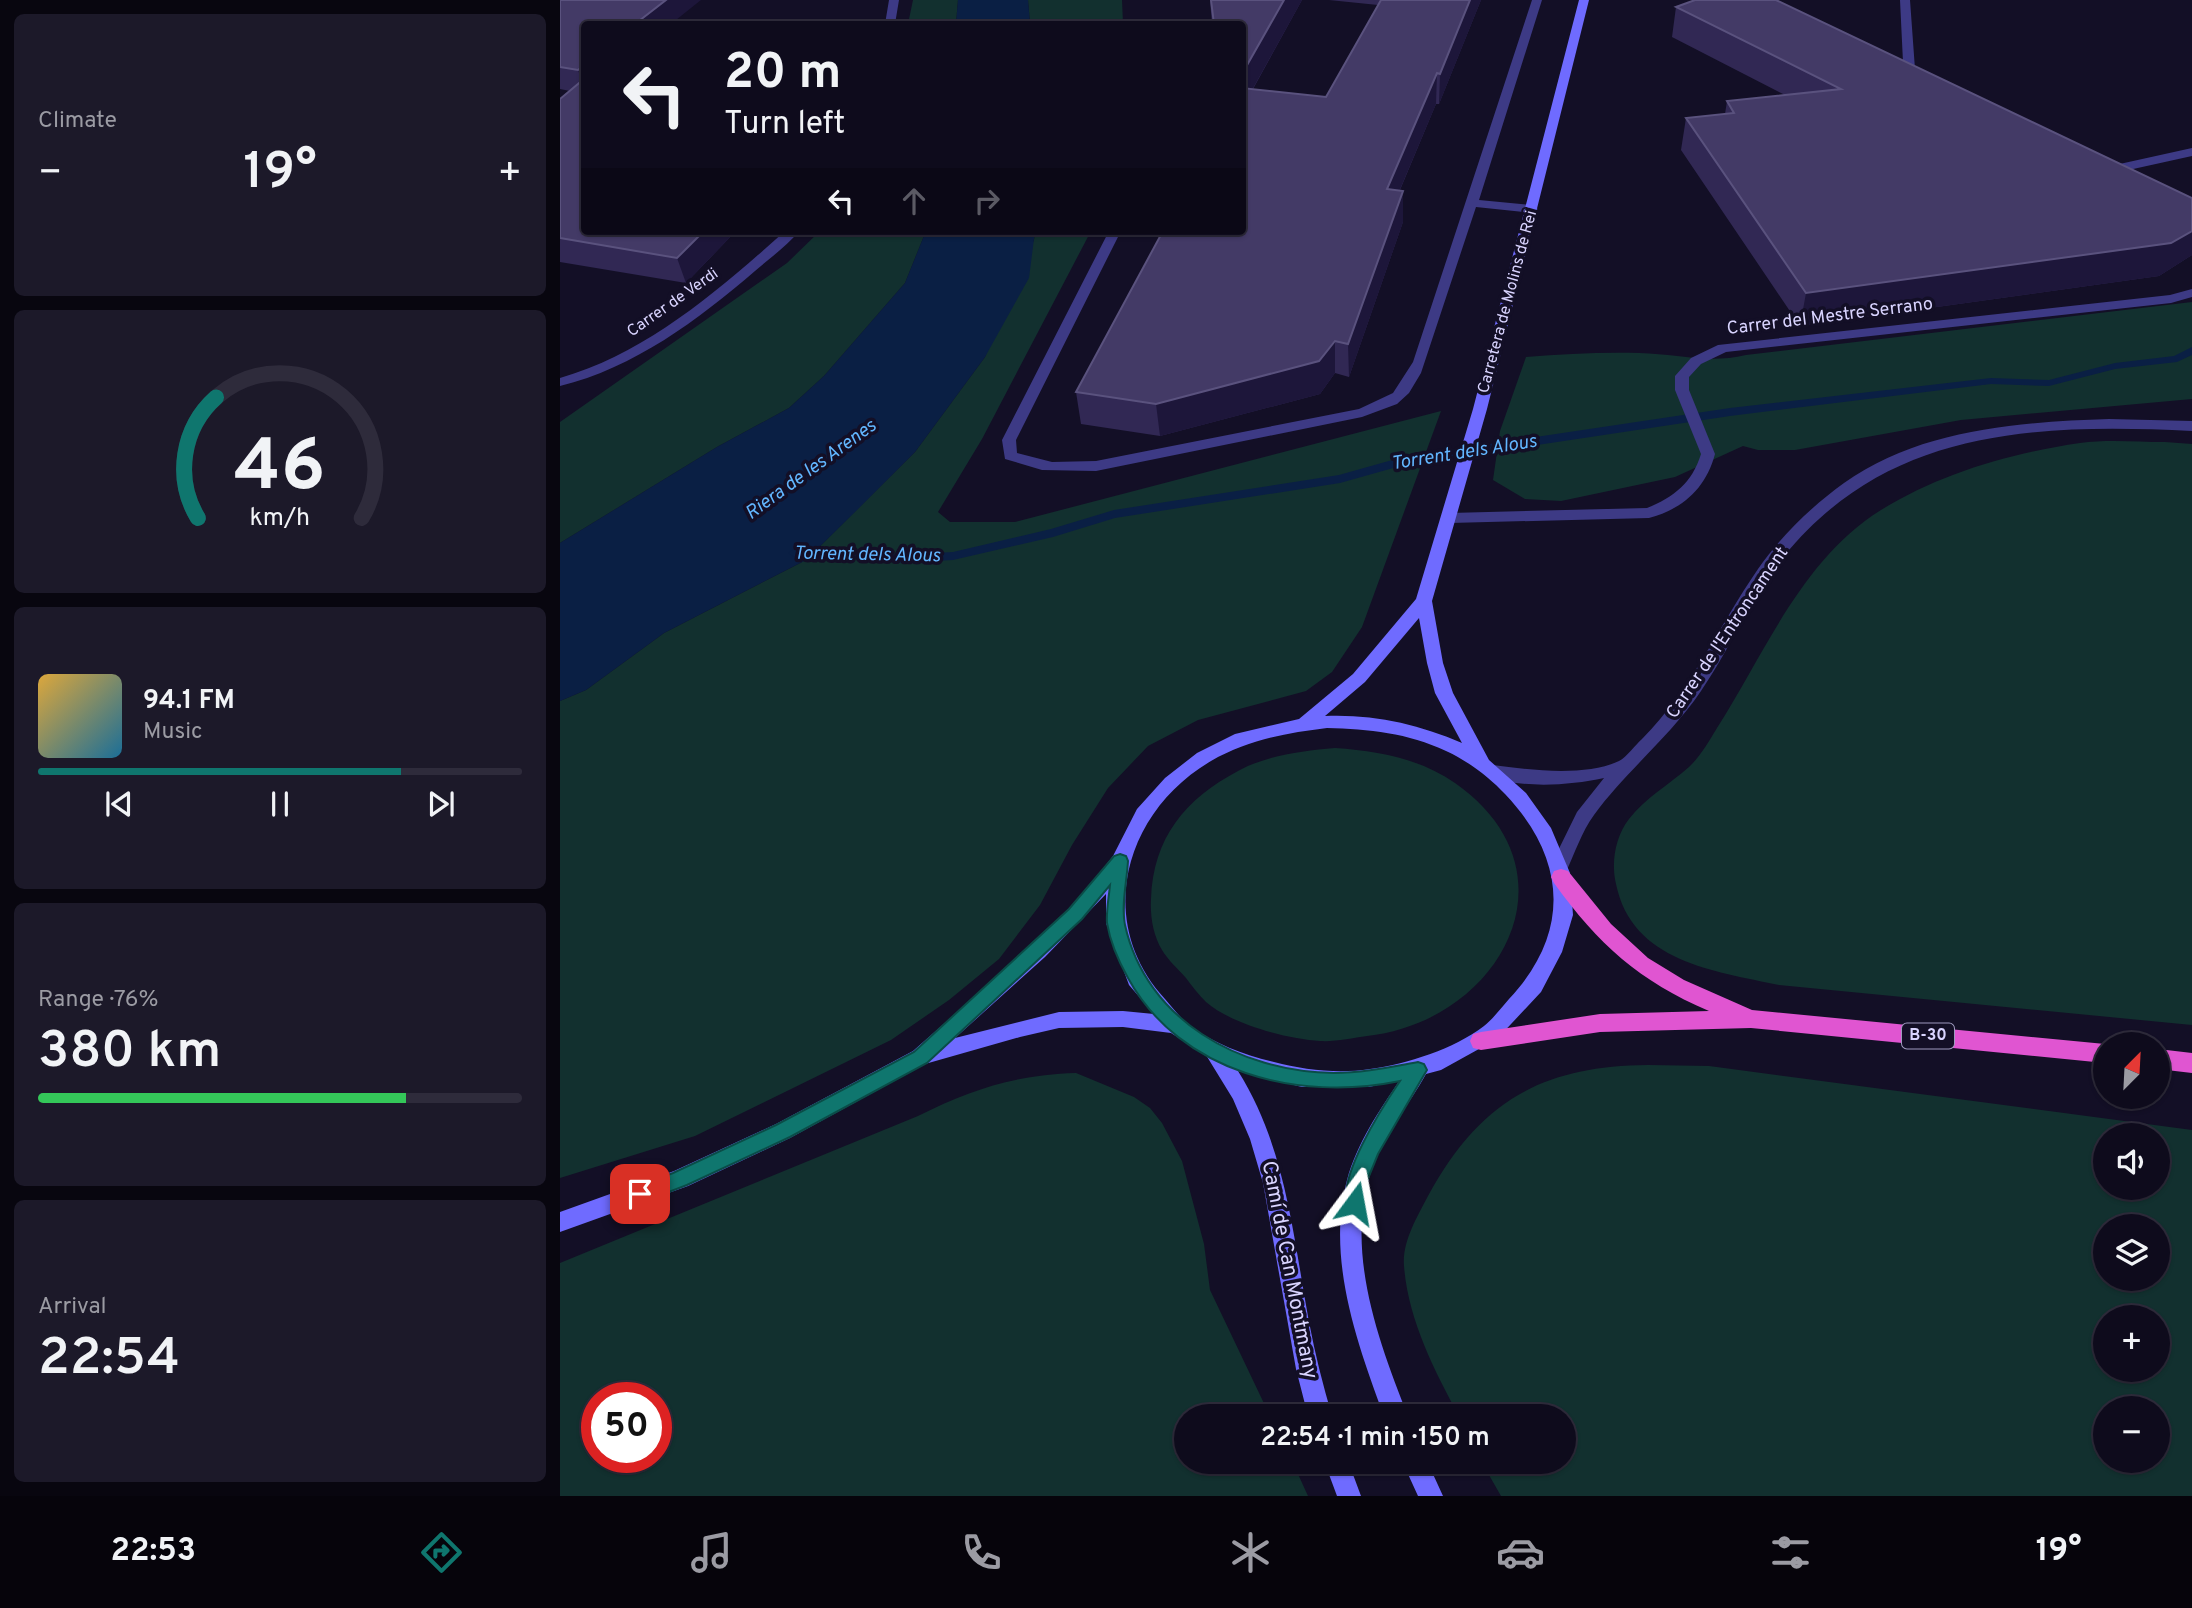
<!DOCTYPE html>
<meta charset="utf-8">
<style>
:root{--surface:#0e0b1c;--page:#1c1929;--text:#f1f3f6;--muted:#9b9ba3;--line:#2e2b3b;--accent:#0f766e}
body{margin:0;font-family:Overpass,sans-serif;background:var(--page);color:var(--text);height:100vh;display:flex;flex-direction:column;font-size:26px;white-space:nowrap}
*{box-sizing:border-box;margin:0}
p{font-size:23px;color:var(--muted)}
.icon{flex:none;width:38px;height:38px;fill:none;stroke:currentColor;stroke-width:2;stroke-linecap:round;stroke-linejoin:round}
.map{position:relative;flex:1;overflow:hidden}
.details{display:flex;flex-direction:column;gap:14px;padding:14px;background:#08060f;width:560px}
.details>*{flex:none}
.hud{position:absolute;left:21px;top:21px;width:665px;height:214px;border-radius:7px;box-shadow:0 2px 5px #0004,0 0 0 2px var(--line);background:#0e0b1c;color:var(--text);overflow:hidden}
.needle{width:46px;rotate:24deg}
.tools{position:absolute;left:1533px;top:1032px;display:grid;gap:14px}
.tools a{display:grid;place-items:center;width:77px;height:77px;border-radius:50%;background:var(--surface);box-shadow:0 2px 5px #0004,0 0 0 2px var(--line);font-size:35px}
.speed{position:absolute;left:21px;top:1382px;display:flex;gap:14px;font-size:35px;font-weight:700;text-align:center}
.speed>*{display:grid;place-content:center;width:91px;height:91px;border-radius:50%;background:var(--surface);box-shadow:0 2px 5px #0004,0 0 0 2px var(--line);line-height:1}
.speed .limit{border:10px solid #d22;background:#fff;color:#111}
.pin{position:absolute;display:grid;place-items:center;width:60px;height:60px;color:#fff;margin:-30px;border-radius:14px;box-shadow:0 4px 10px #0006}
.me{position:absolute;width:77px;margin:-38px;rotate:13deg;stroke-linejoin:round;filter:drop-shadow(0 0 5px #0008)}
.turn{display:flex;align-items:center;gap:24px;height:147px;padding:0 28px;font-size:32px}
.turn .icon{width:91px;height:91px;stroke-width:2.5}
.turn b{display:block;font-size:49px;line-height:60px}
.lanes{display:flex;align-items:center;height:66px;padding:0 28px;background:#0003;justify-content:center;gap:35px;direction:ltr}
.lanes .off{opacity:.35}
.big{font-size:52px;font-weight:600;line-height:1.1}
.details .tile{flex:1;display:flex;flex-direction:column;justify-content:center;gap:10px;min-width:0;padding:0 24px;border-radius:10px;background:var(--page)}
.details .dial{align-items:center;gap:0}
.dial svg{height:182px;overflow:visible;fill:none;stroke:var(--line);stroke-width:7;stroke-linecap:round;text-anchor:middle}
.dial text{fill:var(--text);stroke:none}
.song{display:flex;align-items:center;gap:21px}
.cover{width:84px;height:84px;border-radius:10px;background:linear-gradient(135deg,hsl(40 70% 55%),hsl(200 70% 35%))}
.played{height:7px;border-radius:4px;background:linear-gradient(90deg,var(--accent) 75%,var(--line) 75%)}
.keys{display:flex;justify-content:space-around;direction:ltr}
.heat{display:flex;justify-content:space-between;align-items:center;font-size:38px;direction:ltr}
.charge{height:10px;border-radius:5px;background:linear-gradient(90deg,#34c759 76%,var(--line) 0)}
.trip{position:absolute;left:614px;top:1404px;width:402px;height:70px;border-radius:35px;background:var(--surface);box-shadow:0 2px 5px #0004,0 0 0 2px var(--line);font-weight:600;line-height:70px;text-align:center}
.dock{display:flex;height:112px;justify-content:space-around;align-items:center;background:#06040b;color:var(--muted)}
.dock .icon{width:49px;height:49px}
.dock .current{color:var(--accent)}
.dock b{font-size:32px;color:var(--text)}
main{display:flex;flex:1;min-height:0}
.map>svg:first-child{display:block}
.green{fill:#12302f;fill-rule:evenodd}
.water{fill:#0a1f44}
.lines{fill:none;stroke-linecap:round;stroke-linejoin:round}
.stream{fill:#0a1f44;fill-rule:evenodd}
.service{fill:#3d3a85;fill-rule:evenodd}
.minor{fill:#3d3a85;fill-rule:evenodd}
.tertiary{fill:#3d3a85;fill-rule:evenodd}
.secondary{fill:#6f6bff;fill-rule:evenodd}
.trunk{fill:#e055d1;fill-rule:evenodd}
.wall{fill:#312854}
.shaded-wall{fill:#1d163a}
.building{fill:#433a66;stroke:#5a527e;stroke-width:2}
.route{fill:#0f766e;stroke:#0a4d48;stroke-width:2}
.labels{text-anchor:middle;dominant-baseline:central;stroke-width:7;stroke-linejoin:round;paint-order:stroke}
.far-street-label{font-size:16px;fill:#d9d4ff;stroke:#130f26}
.shield{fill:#130f26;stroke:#9e99be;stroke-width:2}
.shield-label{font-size:16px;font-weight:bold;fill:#d9d4ff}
.street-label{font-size:18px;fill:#d9d4ff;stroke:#130f26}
.water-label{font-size:19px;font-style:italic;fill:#62b6ff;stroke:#130f26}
.near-street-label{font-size:21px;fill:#d9d4ff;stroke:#130f26}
</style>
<main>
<section class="details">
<div class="tile"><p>Climate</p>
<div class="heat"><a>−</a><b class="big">19°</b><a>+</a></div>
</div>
<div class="tile dial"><svg viewBox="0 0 100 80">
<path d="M14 69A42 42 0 1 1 86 69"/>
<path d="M14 69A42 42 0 0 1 22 16" stroke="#0f766e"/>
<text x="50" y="56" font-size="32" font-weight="700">46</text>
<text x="50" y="72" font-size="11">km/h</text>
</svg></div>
<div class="tile">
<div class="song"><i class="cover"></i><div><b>94.1 FM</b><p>Music</p></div></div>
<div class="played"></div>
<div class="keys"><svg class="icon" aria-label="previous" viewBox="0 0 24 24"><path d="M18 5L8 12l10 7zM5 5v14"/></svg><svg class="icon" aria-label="pause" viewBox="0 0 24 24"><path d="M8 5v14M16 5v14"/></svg><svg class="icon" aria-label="next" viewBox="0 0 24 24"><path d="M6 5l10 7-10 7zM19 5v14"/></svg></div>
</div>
<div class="tile"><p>Range · 76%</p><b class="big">380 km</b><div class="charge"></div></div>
<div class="tile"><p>Arrival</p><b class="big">22:54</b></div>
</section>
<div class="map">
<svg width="1632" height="1496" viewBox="0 0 1632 1496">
<rect width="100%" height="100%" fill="#130f26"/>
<!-- green -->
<path class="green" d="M 353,0 L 398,0 L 396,24 L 348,24 Z
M 468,0 L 562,0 L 563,24 L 470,24 Z
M 260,231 L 366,231 L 345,283 L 264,376 L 229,408 L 157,447 L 0,543 L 0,422 L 227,263 Z
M 475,231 L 531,231 L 422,439 L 378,512 L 390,522 L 455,522 L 881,411 L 802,627 L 772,672 L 746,691 L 638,720 L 588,746 L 548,788 L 512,845 L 480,905 L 439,959 L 389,1000 L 331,1040 L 135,1136 L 0,1178 L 0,701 L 26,690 L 104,633 L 246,560 L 355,452 L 425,357 L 474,240 Z
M 1632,302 L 1632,399 L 1401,420 L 1235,450 L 1198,450 L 1183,446 L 1115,477 L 1001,501 L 965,499 L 933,480 L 940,431 L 966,357 C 1004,354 1041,352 1079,353 C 1118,354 1148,364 1186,355 Z
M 1605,442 L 1632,444 L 1632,1025 L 1219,985 C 1154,971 1072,962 1056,884 C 1051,863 1055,837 1069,819 C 1085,798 1110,784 1129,767 C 1140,757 1149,741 1157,728 C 1205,653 1242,559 1321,510 C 1381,473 1451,453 1520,443 C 1548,439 1577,442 1605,442 Z
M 775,748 C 817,751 859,758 895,783 C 1022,872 941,1021 807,1036 C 792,1038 775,1042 760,1041 C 727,1039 671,1024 646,1002 C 639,995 632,986 626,978 C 618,969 608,960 602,950 C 593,935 590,916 591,899 C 593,838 625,799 678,771 C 707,755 742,751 775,748 Z
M 1088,1065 L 1149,1066 L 1632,1130 L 1632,1496 L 941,1496 L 921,1461 L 1004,1461 L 1004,1416 L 899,1416 C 874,1370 848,1319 844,1266 C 842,1242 857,1217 868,1196 C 919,1102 981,1066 1088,1065 ZM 1545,1136 L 1598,1136 L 1598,1188 L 1545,1188 ZM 1545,1227 L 1598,1227 L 1598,1279 L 1545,1279 ZM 1545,1318 L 1598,1318 L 1598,1370 L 1545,1370 ZM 1545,1409 L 1598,1409 L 1598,1461 L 1545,1461 Z
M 516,1073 L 574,1097 L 590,1108 L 602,1123 L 622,1161 L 644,1244 L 650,1290 L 710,1416 L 626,1416 L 626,1461 L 732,1461 L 748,1496 L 0,1496 L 0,1263 L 358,1116 C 412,1089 455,1075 516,1073 ZM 37,1398 L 96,1398 L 96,1458 L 37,1458 Z"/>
<!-- water -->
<path class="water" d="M 398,0 L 468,0 L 470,24 L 396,24 Z
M 366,231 L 475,231 L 469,278 L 425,357 L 355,452 L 295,512 L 246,560 L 104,633 L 26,690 L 0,701 L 0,543 L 157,447 L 229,408 L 264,376 L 345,283 Z"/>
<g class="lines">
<!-- stream -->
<path class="stream" d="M 1632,347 L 1632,355 L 1617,362 L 1555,369 L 1489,386 L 1431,384 L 1170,416 L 844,465 L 780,483 L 555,518 L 493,537 L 393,560 L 339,563 L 283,556 L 234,557 L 228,553 L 234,549 L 283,548 L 339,555 L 393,552 L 491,529 L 554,510 L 779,475 L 843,457 L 1170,408 L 1431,378 L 1489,380 L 1555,363 L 1614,356 Z"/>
<!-- service -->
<path class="service" d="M 972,0 L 982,0 L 919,200 L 972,205 L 978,209 L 972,213 L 916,207 L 861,373 L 849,393 L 837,404 L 802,417 L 536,471 L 482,470 L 445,459 L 442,440 L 549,231 L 561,231 L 456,440 L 457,453 L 492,462 L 536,461 L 799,409 L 833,393 L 853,362 Z"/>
<!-- minor -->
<path class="minor" d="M 329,0 L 339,0 L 335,24 L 325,24 Z
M 1340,0 L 1350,0 L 1356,83 L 1350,86 L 1344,83 Z
M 1632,148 L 1632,156 L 1546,175 L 1540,171 L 1546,167 Z
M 225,231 L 239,231 C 227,246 210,258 195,271 C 138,320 74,368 0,386 L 0,378 C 87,353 159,290 225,231 Z
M 1632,289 L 1632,297 L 1611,303 L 1166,352 L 1141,364 L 1129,377 L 1129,390 L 1155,454 C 1146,488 1123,509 1089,518 L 890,523 L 882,518 L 890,513 L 1087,508 C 1114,497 1132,483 1141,454 L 1115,390 L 1115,376 L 1131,358 L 1158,345 L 1610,295 Z"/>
<!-- tertiary -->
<path class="tertiary" d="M 1549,419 L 1632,421 L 1632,431 C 1479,424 1329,427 1224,556 C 1191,597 1171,648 1141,691 C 1110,737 1066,771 1034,815 C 1021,833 1015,853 1006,872 L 999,874 L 992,872 L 990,867 L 1017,812 L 1044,778 C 1007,786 963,788 927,777 L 924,772 L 927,767 L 933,765 C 968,770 1026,777 1059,761 C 1067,757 1075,745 1082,739 C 1133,687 1158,627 1198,569 C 1221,536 1252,506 1284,483 C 1360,429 1459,422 1549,419 Z"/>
<!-- secondary -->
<path class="secondary" d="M 1019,0 L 1029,0 L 927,409 L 872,601 L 883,663 L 893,693 L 929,760 L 966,793 L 991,828 L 1010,873 L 1013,915 L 1002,952 L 981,992 L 937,1039 L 881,1070 L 866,1074 C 849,1105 825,1132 813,1166 C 783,1247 818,1340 848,1416 L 824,1416 C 797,1343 766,1258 787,1180 C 797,1143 819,1111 840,1080 L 809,1087 L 742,1087 L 678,1071 C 726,1147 733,1236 749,1322 C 755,1354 763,1385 772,1416 L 748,1416 L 736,1369 L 703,1183 L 690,1139 L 673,1099 L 646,1055 L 611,1033 L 563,1027 L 499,1028 L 460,1037 L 365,1064 L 230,1138 L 128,1186 L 0,1232 L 0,1212 L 114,1171 L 216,1124 L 353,1051 L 452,964 L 521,897 L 553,856 L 577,809 L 605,778 L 637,753 L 675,734 L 739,719 L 793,674 L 856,599 L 913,409 ZM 859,618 L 867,663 L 875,693 L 902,743 C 858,724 813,714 765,716 L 805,682 ZM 767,728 C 809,729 848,733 886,751 C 908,761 929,777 945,794 C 1007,859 1011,933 949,999 C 941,1008 933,1019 924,1026 C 894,1049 847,1064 810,1069 C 779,1074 744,1070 714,1062 C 684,1055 655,1044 630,1026 C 621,1019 613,1008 605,999 C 534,922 564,812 651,761 C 688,740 726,733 767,728 ZM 546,894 L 546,923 L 569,985 L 594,1014 L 563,1011 L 499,1012 L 395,1038 L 485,957 Z
M 764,1461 L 788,1461 L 801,1496 L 777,1496 Z
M 842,1461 L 867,1461 L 883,1496 L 858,1496 Z"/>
<!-- trunk -->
<path class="trunk" d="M 1001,869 L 1008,871 L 1051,924 L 1088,958 L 1124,980 L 1192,1010 L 1545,1044 L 1545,1063 L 1191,1028 L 1040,1032 L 921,1050 L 913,1048 L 910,1041 L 913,1034 L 921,1032 L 1040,1014 L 1149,1011 C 1079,981 1038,944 994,883 L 991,877 L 994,871 Z
M 1598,1049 L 1632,1053 L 1632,1073 L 1598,1069 Z"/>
</g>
<!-- wall -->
<path class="wall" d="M 0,0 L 24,24 L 24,231 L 176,231 L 126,283 L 0,262 L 0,99 L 10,91 L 0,89 Z
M 650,0 L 742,0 L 693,89 L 766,97 L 818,5 L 769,0 L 921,0 L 879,104 L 876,104 L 840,190 L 843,222 L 789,377 L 775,373 L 760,394 L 600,436 L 521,424 L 516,392 L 682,231 L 682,24 L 652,24 Z
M 1116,7 L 1632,198 L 1632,255 L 1599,276 L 1240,326 L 1121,150 L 1126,118 L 1165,114 L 1167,101 L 1225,95 L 1112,37 Z"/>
<!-- shaded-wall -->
<path class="shaded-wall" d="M 106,0 L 141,0 L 111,24 L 75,24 Z
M 724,0 L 742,0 L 682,108 L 682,74 Z
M 910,0 L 921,0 L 879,104 L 880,74 Z
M 24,65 L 24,87 L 18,70 Z
M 877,73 L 876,104 L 827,220 L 827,189 Z
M 843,191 L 843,222 L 789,377 L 788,344 Z
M 144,231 L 176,231 L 126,283 L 117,258 Z
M 1632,231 L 1632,255 L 1599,276 L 1240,326 L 1246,293 Z
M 775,341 L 775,373 L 760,394 L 600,436 L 596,404 Z"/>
<!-- building -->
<path class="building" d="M 0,0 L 106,0 L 75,24 L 24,24 L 24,65 L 18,70 L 0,67 Z
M 651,0 L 724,0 L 682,74 L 682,24 L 654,24 Z
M 821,0 L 910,0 L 880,74 L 877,73 L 827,189 L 843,191 L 788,344 L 775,341 L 759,361 L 596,404 L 516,392 L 603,231 L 682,231 L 682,88 L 766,97 Z
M 1135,0 L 1216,0 L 1632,198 L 1632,231 L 1611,243 L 1246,293 L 1126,118 L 1174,113 L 1167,101 L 1281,89 L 1116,7 Z
M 24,79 L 24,231 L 144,231 L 117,258 L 0,238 L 0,99 Z"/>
<!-- route -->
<path class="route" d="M 560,854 L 566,856 L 568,861 C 567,880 561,906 565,925 C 586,1020 680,1072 774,1073 C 802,1073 830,1067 858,1062 L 864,1064 L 867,1070 L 864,1075 L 818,1154 L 807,1181 L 802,1209 L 795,1212 L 788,1209 C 775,1180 823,1106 840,1081 C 739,1102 620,1073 568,978 C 559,962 550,941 547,923 C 546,911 549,897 550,885 L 522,919 L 367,1063 L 230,1137 L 127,1185 L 80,1203 L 73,1201 L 70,1194 L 73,1188 L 113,1173 L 216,1125 L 354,1052 L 509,909 L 554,856 Z"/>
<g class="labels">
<!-- far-street labels -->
<g class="far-street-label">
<text transform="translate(948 302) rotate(-75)">Carretera de Molins de Rei</text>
<text transform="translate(113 303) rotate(-35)">Carrer de Verdi</text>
</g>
<!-- shield labels -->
<rect class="shield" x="1342" y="1023.5" width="52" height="25" rx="5"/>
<g class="shield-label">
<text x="1368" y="1036">B-30</text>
</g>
<!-- street labels -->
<g class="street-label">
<text transform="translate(1270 317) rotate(-7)">Carrer del Mestre Serrano</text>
<text transform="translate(1168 633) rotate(-56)">Carrer de l'Entroncament</text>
</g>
<!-- water labels -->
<g class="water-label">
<text transform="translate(904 453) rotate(-9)">Torrent dels Alous</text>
<text transform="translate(251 470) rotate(-36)">Riera de les Arenes</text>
<text transform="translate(307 555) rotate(1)">Torrent dels Alous</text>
</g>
<!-- near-street labels -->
<g class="near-street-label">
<text transform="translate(729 1270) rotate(79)">Camí de Can Montmany</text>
</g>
</g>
</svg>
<div class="tools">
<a><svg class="needle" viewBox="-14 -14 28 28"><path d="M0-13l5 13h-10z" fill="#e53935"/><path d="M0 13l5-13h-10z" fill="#9b9ba3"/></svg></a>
<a><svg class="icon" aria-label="sound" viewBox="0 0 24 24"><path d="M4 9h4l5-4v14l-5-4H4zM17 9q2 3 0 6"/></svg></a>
<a><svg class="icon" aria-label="layers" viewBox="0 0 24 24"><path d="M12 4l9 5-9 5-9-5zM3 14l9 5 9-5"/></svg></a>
<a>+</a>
<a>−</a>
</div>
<div class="speed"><div class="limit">50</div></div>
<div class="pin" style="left:80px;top:1194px;background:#d93025"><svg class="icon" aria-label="arrive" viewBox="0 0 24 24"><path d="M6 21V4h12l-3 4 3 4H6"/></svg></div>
<svg class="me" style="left:795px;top:1203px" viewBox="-20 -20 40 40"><path d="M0-17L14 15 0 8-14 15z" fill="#0f766e" stroke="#fff" stroke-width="4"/></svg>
<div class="trip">22:54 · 1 min · 150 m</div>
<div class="hud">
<div class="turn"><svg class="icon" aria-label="left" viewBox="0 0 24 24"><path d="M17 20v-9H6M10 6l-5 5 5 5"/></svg><div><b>20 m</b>Turn left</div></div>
<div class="lanes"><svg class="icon" aria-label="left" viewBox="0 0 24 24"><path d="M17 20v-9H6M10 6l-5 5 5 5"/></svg><svg class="icon off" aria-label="ahead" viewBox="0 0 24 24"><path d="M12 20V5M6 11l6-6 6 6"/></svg><svg class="icon off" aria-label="right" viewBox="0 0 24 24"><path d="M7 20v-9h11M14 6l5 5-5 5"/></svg></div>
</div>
</div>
</main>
<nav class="dock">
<b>22:53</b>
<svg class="icon current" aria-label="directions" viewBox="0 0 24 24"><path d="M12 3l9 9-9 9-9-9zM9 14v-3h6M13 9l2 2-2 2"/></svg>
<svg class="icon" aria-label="music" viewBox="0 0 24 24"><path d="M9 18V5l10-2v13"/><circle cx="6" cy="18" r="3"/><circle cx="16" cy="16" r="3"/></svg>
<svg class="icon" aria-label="phone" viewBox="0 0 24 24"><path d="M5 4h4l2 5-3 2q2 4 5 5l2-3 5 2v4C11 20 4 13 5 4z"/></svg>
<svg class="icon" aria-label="climate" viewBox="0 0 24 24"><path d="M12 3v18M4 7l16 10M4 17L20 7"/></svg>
<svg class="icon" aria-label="car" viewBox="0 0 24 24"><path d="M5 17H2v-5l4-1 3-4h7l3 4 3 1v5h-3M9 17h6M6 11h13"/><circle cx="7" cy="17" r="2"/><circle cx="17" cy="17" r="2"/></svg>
<svg class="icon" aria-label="filters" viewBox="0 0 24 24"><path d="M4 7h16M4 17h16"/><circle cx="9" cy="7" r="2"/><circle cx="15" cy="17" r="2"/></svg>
<b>19°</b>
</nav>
